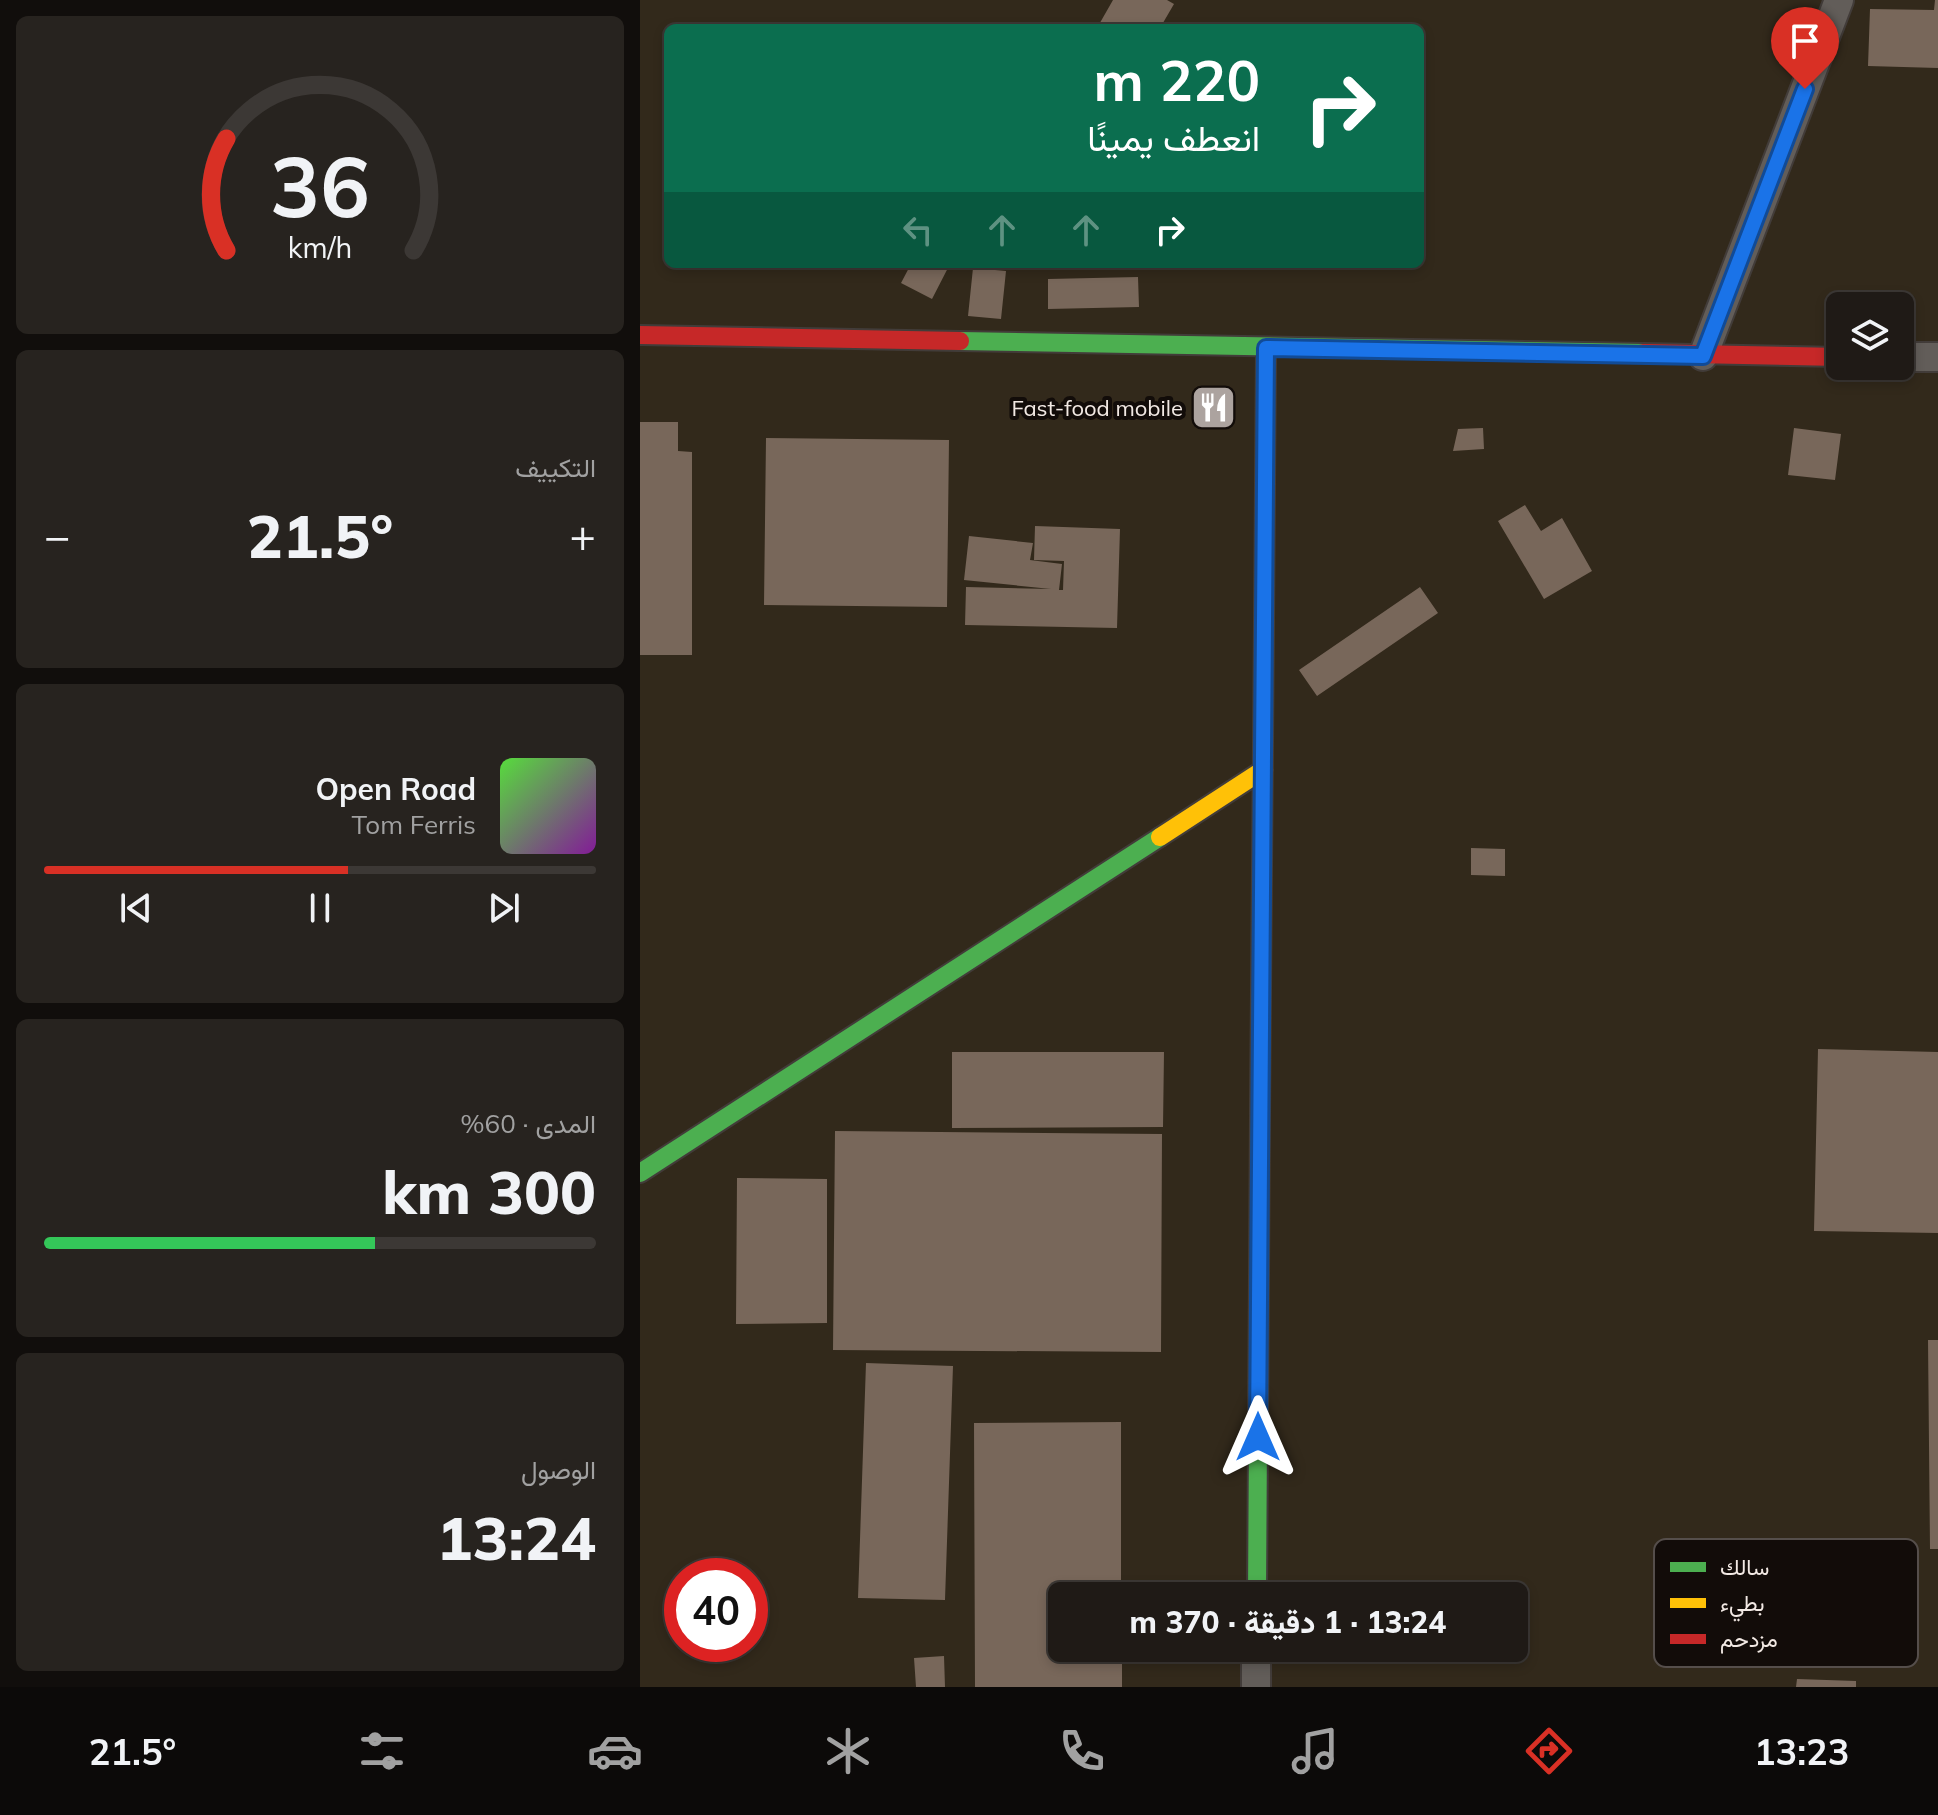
<!DOCTYPE html>
<html lang="ar">
<meta charset="utf-8">
<style>
:root{--surface:#1f1a16;--page:#27231f;--text:#f1f3f6;--muted:#a1a1a1;--line:#3c3835;--accent:#d93025}
body{margin:0;font-family:Mulish,Vazirmatn,sans-serif;background:var(--page);color:var(--text);direction:rtl;height:100vh;display:flex;flex-direction:column;font-size:30px;white-space:nowrap}
*{box-sizing:border-box;margin:0}
p{font-size:26px;color:var(--muted)}
.icon{flex:none;width:44px;height:44px;fill:none;stroke:currentColor;stroke-width:2;stroke-linecap:round;stroke-linejoin:round}
.map{position:relative;flex:1;overflow:hidden;direction:ltr}
.sheet{display:flex;flex-direction:column;gap:16px;padding:16px;background:#110e0c;width:640px}
.sheet>*{flex:none}
.banner{position:absolute;left:24px;top:24px;width:760px;height:244px;border-radius:12px;box-shadow:0 4px 12px #0003,0 0 0 2px var(--line);direction:rtl;background:#0b6e4f;color:#fff;overflow:hidden}
.buttons{position:absolute;left:1186px;top:292px;display:grid;gap:16px}
.buttons a{display:grid;place-items:center;width:88px;height:88px;border-radius:12px;background:var(--surface);box-shadow:0 4px 12px #0003,0 0 0 2px var(--line);font-size:40px}
.speed{position:absolute;left:24px;top:1558px;display:flex;gap:16px;font-size:40px;font-weight:700;text-align:center}
.speed>*{display:grid;place-content:center;width:104px;height:104px;border-radius:50%;background:var(--surface);box-shadow:0 4px 12px #0003,0 0 0 2px var(--line);line-height:1}
.speed .limit{border:12px solid #d22;background:#fff;color:#111}
.pin{position:absolute;display:grid;place-items:center;width:68px;height:68px;color:#fff;margin:-82px -34px;border-radius:50% 50% 50% 0;rotate:-45deg;box-shadow:0 0 8px #0007}
.pin .icon{rotate:45deg}
.me{position:absolute;width:88px;margin:-44px;rotate:0deg;stroke-linejoin:round;filter:drop-shadow(0 0 6px #0008)}
.turn{display:flex;align-items:center;gap:28px;height:168px;padding:0 32px;font-size:36px}
.turn .icon{width:104px;height:104px;stroke-width:2.5}
.turn b{display:block;font-size:56px;line-height:68px}
.lanes{display:flex;align-items:center;height:76px;padding:0 32px;background:#0003;justify-content:center;gap:40px;direction:ltr}
.lanes .off{opacity:.35}
.big{font-size:60px;font-weight:800;line-height:1.1}
.sheet .widget{flex:1;display:flex;flex-direction:column;justify-content:center;gap:12px;min-width:0;padding:0 28px;border-radius:12px;background:var(--page)}
.sheet .dial{align-items:center;gap:0}
.dial svg{height:208px;overflow:visible;fill:none;stroke:var(--line);stroke-width:7;stroke-linecap:round;text-anchor:middle}
.dial text{fill:var(--text);stroke:none}
.song{display:flex;align-items:center;gap:24px}
.cover{width:96px;height:96px;border-radius:12px;background:linear-gradient(135deg,hsl(110 70% 55%),hsl(290 70% 35%))}
.played{height:8px;border-radius:4px;background:linear-gradient(90deg,var(--accent) 55%,var(--line) 55%)}
.keys{display:flex;justify-content:space-around;direction:ltr}
.heat{display:flex;justify-content:space-between;align-items:center;font-size:44px;direction:ltr}
.charge{height:12px;border-radius:6px;background:linear-gradient(90deg,#34c759 60%,var(--line) 0)}
.trip{position:absolute;left:408px;top:1582px;width:480px;height:80px;border-radius:12px;background:var(--surface);box-shadow:0 4px 12px #0003,0 0 0 2px var(--line);font-weight:800;line-height:80px;text-align:center;direction:rtl}
.tabs{display:flex;height:128px;justify-content:space-around;align-items:center;background:#0c0a09;color:var(--muted)}
.tabs .icon{width:56px;height:56px}
.tabs .current{color:var(--accent)}
.tabs b{font-size:36px;color:var(--text)}
main{display:flex;flex:1;min-height:0}
.map>svg:first-child{display:block}
.industrial{fill:#32291b;fill-rule:evenodd}
.building{fill:#78675a}
.lines{fill:none;stroke-linecap:round;stroke-linejoin:round}
.street-casing{stroke:#423c39;stroke-width:32}
.fast-casing{stroke:#423c39;stroke-width:22}
.slow-casing{stroke:#423c39;stroke-width:22}
.jam-casing{stroke:#423c39;stroke-width:22}
.street{stroke:#625d59;stroke-width:28}
.fast{stroke:#4caf50;stroke-width:18}
.slow{stroke:#ffc107;stroke-width:18}
.jam{stroke:#c62828;stroke-width:18}
.route-casing{stroke:#114b97;stroke-width:20}
.route{stroke:#1a73e8;stroke-width:14}
.labels{text-anchor:middle;dominant-baseline:central;stroke-width:8;stroke-linejoin:round;paint-order:stroke}
.poi-label{font-size:22px;fill:#f2e9e4;stroke:#120c09;text-anchor:end}
.key{fill:#120c09;stroke:#554e4b;stroke-width:2}
.key-label{font-size:22px;fill:#f2e9e4}
</style>
<main>
<div class="map">
<svg width="1298" height="1687" viewBox="0 0 1298 1687">
<rect width="100%" height="100%" fill="#29221e"/>
<!-- industrial -->
<path class="industrial" d="M 0,0 L 1298,0 L 1298,1687 L 0,1687 ZM 28,28 L 780,28 L 780,264 L 28,264 ZM 1200,306 L 1260,306 L 1260,366 L 1200,366 ZM 42,1576 L 110,1576 L 110,1644 L 42,1644 ZM 422,1596 L 874,1596 L 874,1648 L 422,1648 Z"/>
<!-- building -->
<path class="building" d="M 473,0 L 527,0 L 534,4 L 520,28 L 457,28 Z
M 1295,0 L 1298,0 L 1298,68 L 1228,66 L 1230,9 L 1294,10 Z
M 271,264 L 310,264 L 292,299 L 261,283 Z
M 333,268 L 366,271 L 361,319 L 328,316 Z
M 498,277 L 499,307 L 408,309 L 408,279 Z
M 0,422 L 38,422 L 38,451 L 52,452 L 52,655 L 0,655 Z
M 843,428 L 844,449 L 813,451 L 818,429 Z
M 1154,428 L 1201,434 L 1195,480 L 1148,475 Z
M 126,438 L 309,440 L 307,607 L 124,605 Z
M 885,505 L 901,531 L 922,518 L 952,571 L 904,599 L 858,521 Z
M 395,526 L 480,529 L 477,628 L 325,625 L 326,587 L 411,589 L 324,580 L 329,536 L 393,543 L 390,560 L 422,564 L 419,590 L 423,590 L 424,561 L 394,560 Z
M 780,587 L 798,613 L 677,696 L 659,670 Z
M 831,848 L 865,849 L 865,876 L 831,875 Z
M 1178,1049 L 1298,1052 L 1298,1233 L 1174,1231 Z
M 312,1052 L 524,1052 L 523,1127 L 312,1128 Z
M 195,1131 L 522,1134 L 521,1352 L 193,1350 Z
M 97,1178 L 187,1179 L 187,1323 L 96,1324 Z
M 1288,1340 L 1298,1340 L 1298,1549 L 1290,1549 Z
M 226,1363 L 313,1366 L 305,1600 L 218,1598 Z
M 481,1422 L 481,1596 L 422,1596 L 422,1648 L 482,1648 L 482,1687 L 335,1687 L 334,1423 Z
M 304,1656 L 305,1687 L 276,1687 L 274,1658 Z
M 1157,1679 L 1216,1681 L 1216,1687 L 1156,1687 Z"/>
<g class="lines">
<defs>
<path id="street" d="M 1063,356 L 1199,0
M 1260,357 L 1298,357
M 616,1687 L 616,1648"/>
<path id="fast" d="M 320,341 L 1003,353
M 624,620 L 626,348
M 0,1173 L 520,837
M 617,1596 L 620,1114"/>
<path id="slow" d="M 520,837 L 623,770
M 620,1114 L 624,620"/>
<path id="jam" d="M 0,335 L 320,341
M 1003,353 L 1200,357"/>
</defs>
<!-- street casing -->
<use href="#street" class="street-casing"/>
<!-- fast casing -->
<use href="#fast" class="fast-casing"/>
<!-- slow casing -->
<use href="#slow" class="slow-casing"/>
<!-- jam casing -->
<use href="#jam" class="jam-casing"/>
<!-- street -->
<use href="#street" class="street"/>
<!-- fast -->
<use href="#fast" class="fast"/>
<!-- slow -->
<use href="#slow" class="slow"/>
<!-- jam -->
<use href="#jam" class="jam"/>
</g>
<g class="lines">
<defs>
<path id="route" d="M 618,1437 L 626,348 L 1063,356 L 1165,89"/>
</defs>
<!-- route casing -->
<use href="#route" class="route-casing"/>
<!-- route -->
<use href="#route" class="route"/>
</g>
<!-- icons -->
<defs>
<symbol id="restaurant-square" viewBox="-11 -11 22 22"><rect x="-9" y="-9" width="18" height="18" rx="4" fill="#aca39f" stroke="#120c09"/><path d="M-5-6h1v4h1v-4h1v4h1v-4h1v5L-1.5 .5V6h-2V.5L-5-1ZM5-6V6H3V1.5H1.5Q1.5-4 5-6Z" fill="#fff"/></symbol>
</defs>
<g fill-rule="evenodd">
<use href="#restaurant-square" x="548" y="382" width="51" height="51"/>
</g>
<g class="labels">
<!-- poi labels -->
<g class="poi-label">
<text x="543" y="408">Fast-food mobile</text>
</g>
</g>
<!-- legend -->
<rect x="1014" y="1539" width="264" height="128" rx="12" class="key"/>
<rect x="1030" y="1562" width="36" height="10" fill="#4caf50"/>
<rect x="1030" y="1598" width="36" height="10" fill="#ffc107"/>
<rect x="1030" y="1634" width="36" height="10" fill="#c62828"/>
<g class="key-label">
<text x="1080" y="1575">سالك</text>
<text x="1080" y="1611">بطيء</text>
<text x="1080" y="1647">مزدحم</text>
</g>
</svg>
<div class="buttons">
<a><svg class="icon" aria-label="layers" viewBox="0 0 24 24"><path d="M12 4l9 5-9 5-9-5zM3 14l9 5 9-5"/></svg></a>
</div>
<div class="speed"><div class="limit">40</div></div>
<div class="pin" style="left:1165px;top:89px;background:#d93025"><svg class="icon" aria-label="arrive" viewBox="0 0 24 24"><path d="M6 21V4h12l-3 4 3 4H6"/></svg></div>
<svg class="me" style="left:618px;top:1437px" viewBox="-20 -20 40 40"><path d="M0-17L14 15 0 8-14 15z" fill="#1a73e8" stroke="#fff" stroke-width="4"/></svg>
<div class="trip">13:24 · 1 دقيقة · 370 m</div>
<div class="banner">
<div class="turn"><svg class="icon" aria-label="right" viewBox="0 0 24 24"><path d="M7 20v-9h11M14 6l5 5-5 5"/></svg><div><b>220 m</b>انعطف يمينًا</div></div>
<div class="lanes"><svg class="icon off" aria-label="left" viewBox="0 0 24 24"><path d="M17 20v-9H6M10 6l-5 5 5 5"/></svg><svg class="icon off" aria-label="ahead" viewBox="0 0 24 24"><path d="M12 20V5M6 11l6-6 6 6"/></svg><svg class="icon off" aria-label="ahead" viewBox="0 0 24 24"><path d="M12 20V5M6 11l6-6 6 6"/></svg><svg class="icon" aria-label="right" viewBox="0 0 24 24"><path d="M7 20v-9h11M14 6l5 5-5 5"/></svg></div>
</div>
</div>
<section class="sheet">
<div class="widget dial"><svg viewBox="0 0 100 80">
<path d="M14 69A42 42 0 1 1 86 69"/>
<path d="M14 69A42 42 0 0 1 14 26" stroke="#d93025"/>
<text x="50" y="56" font-size="32" font-weight="700">36</text>
<text x="50" y="72" font-size="11">km/h</text>
</svg></div>
<div class="widget"><p>التكييف</p>
<div class="heat"><a>−</a><b class="big">21.5°</b><a>+</a></div>
</div>
<div class="widget">
<div class="song"><i class="cover"></i><div><b>Open Road</b><p>Tom Ferris</p></div></div>
<div class="played"></div>
<div class="keys"><svg class="icon" aria-label="previous" viewBox="0 0 24 24"><path d="M18 5L8 12l10 7zM5 5v14"/></svg><svg class="icon" aria-label="pause" viewBox="0 0 24 24"><path d="M8 5v14M16 5v14"/></svg><svg class="icon" aria-label="next" viewBox="0 0 24 24"><path d="M6 5l10 7-10 7zM19 5v14"/></svg></div>
</div>
<div class="widget"><p>المدى · 60%</p><b class="big">300 km</b><div class="charge"></div></div>
<div class="widget"><p>الوصول</p><b class="big">13:24</b></div>
</section>
</main>
<nav class="tabs">
<b>13:23</b>
<svg class="icon current" aria-label="directions" viewBox="0 0 24 24"><path d="M12 3l9 9-9 9-9-9zM9 14v-3h6M13 9l2 2-2 2"/></svg>
<svg class="icon" aria-label="music" viewBox="0 0 24 24"><path d="M9 18V5l10-2v13"/><circle cx="6" cy="18" r="3"/><circle cx="16" cy="16" r="3"/></svg>
<svg class="icon" aria-label="phone" viewBox="0 0 24 24"><path d="M5 4h4l2 5-3 2q2 4 5 5l2-3 5 2v4C11 20 4 13 5 4z"/></svg>
<svg class="icon" aria-label="climate" viewBox="0 0 24 24"><path d="M12 3v18M4 7l16 10M4 17L20 7"/></svg>
<svg class="icon" aria-label="car" viewBox="0 0 24 24"><path d="M5 17H2v-5l4-1 3-4h7l3 4 3 1v5h-3M9 17h6M6 11h13"/><circle cx="7" cy="17" r="2"/><circle cx="17" cy="17" r="2"/></svg>
<svg class="icon" aria-label="filters" viewBox="0 0 24 24"><path d="M4 7h16M4 17h16"/><circle cx="9" cy="7" r="2"/><circle cx="15" cy="17" r="2"/></svg>
<b>21.5°</b>
</nav>
